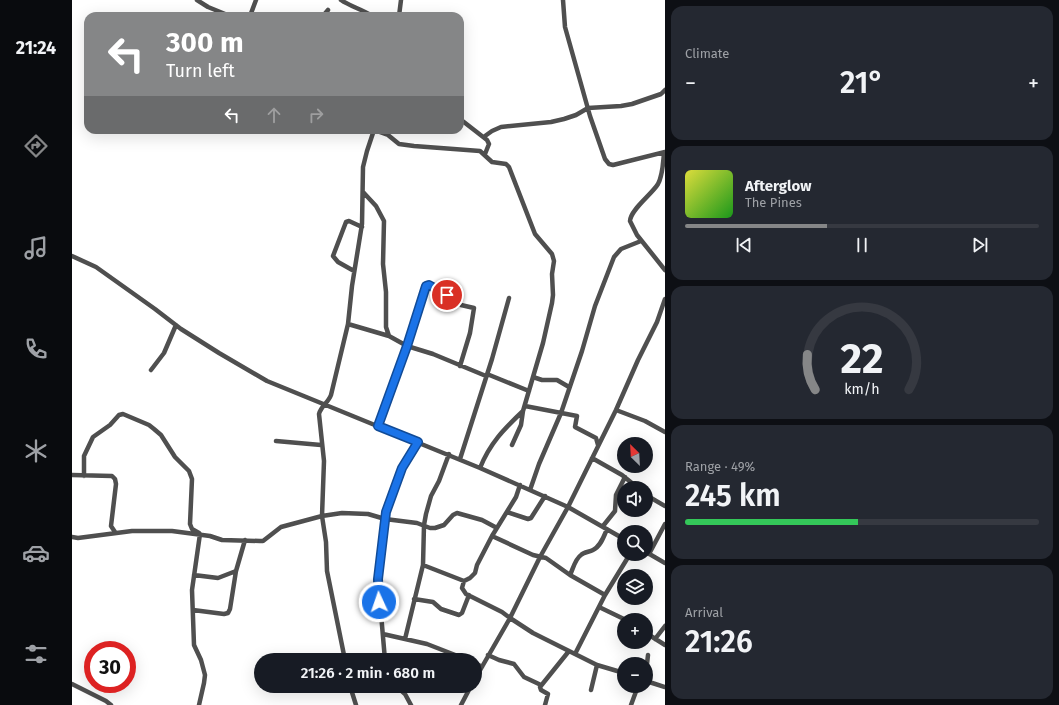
<!DOCTYPE html>
<meta charset="utf-8">
<style>
:root{--surface:#171b24;--page:#242831;--text:#f1f3f6;--muted:#9ea1a6;--line:#363941;--accent:#858687}
body{margin:0;font-family:"Fira Sans",sans-serif;background:var(--page);color:var(--text);height:100vh;display:flex;flex-direction:column;font-size:15px;white-space:nowrap}
*{box-sizing:border-box;margin:0}
p{font-size:13px;color:var(--muted)}
.icon{flex:none;width:22px;height:22px;fill:none;stroke:currentColor;stroke-width:2;stroke-linecap:round;stroke-linejoin:round}
.map{position:relative;flex:1;overflow:hidden}
.details{display:flex;flex-direction:column;gap:6px;padding:6px;background:#0d0f14;width:394px}
.details>*{flex:none}
.banner{position:absolute;left:12px;top:12px;width:380px;height:122px;border-radius:12px;box-shadow:0 4px 16px #0002;background:#858687;color:#fff;overflow:hidden}
.needle{width:26px;rotate:336deg}
.tools{position:absolute;left:545px;top:437px;display:grid;gap:8px}
.tools a{display:grid;place-items:center;width:36px;height:36px;border-radius:50%;background:var(--surface);box-shadow:0 4px 16px #0002;font-size:20px}
.speed{position:absolute;left:12px;top:641px;display:flex;gap:8px;font-size:20px;font-weight:700;text-align:center}
.speed>*{display:grid;place-content:center;width:52px;height:52px;border-radius:50%;background:var(--surface);box-shadow:0 4px 16px #0002;line-height:1}
.speed .limit{border:6px solid #d22;background:#fff;color:#111}
.pin{position:absolute;display:grid;place-items:center;width:34px;height:34px;color:#fff;margin:-17px;border:2px solid #fff;border-radius:50%;box-shadow:0 1px 4px #0007}
.me{position:absolute;width:44px;margin:-22px;rotate:357deg;stroke-linejoin:round;filter:drop-shadow(0 0 3px #0008)}
.turn{display:flex;align-items:center;gap:14px;height:84px;padding:0 16px;font-size:18px}
.turn .icon{width:52px;height:52px;stroke-width:2.5}
.turn b{display:block;font-size:28px;line-height:34px}
.lanes{display:flex;align-items:center;height:38px;padding:0 16px;background:#0003;justify-content:center;gap:20px;direction:ltr}
.lanes .off{opacity:.35}
.big{font-size:30px;font-weight:600;line-height:1.1}
.details .widget{flex:1;display:flex;flex-direction:column;justify-content:center;gap:6px;min-width:0;padding:0 14px;border-radius:12px;background:var(--page)}
.details .dial{align-items:center;gap:0}
.dial svg{height:104px;overflow:visible;fill:none;stroke:var(--line);stroke-width:7;stroke-linecap:round;text-anchor:middle}
.dial text{fill:var(--text);stroke:none}
.song{display:flex;align-items:center;gap:12px}
.cover{width:48px;height:48px;border-radius:6px;background:linear-gradient(135deg,hsl(60 70% 55%),hsl(120 70% 35%))}
.played{height:4px;border-radius:2px;background:linear-gradient(90deg,var(--accent) 40%,var(--line) 40%)}
.keys{display:flex;justify-content:space-around;direction:ltr}
.heat{display:flex;justify-content:space-between;align-items:center;font-size:22px;direction:ltr}
.charge{height:6px;border-radius:3px;background:linear-gradient(90deg,#34c759 49%,var(--line) 0)}
.trip{position:absolute;left:182px;top:653px;width:228px;height:40px;border-radius:20px;background:var(--surface);box-shadow:0 4px 16px #0002;font-weight:600;line-height:40px;text-align:center}
main{display:flex;flex:1;min-height:0}
.tabs{display:flex;flex-direction:column;width:72px;justify-content:space-around;align-items:center;background:#090b0e;color:var(--muted)}
.tabs .icon{width:28px;height:28px}
.tabs .active{color:var(--accent)}
.tabs b{font-size:18px;color:var(--text)}
.map>svg:first-child{display:block}
.lines{fill:none;stroke-linecap:round;stroke-linejoin:round}
.minor{stroke:#4f4f4f;stroke-width:4.5}
.route-casing{stroke:#114b97;stroke-width:10}
.route{stroke:#1a73e8;stroke-width:7}
</style>
<main>
<nav class="tabs">
<b>21:24</b>
<svg class="icon active" aria-label="directions" viewBox="0 0 24 24"><path d="M12 3l9 9-9 9-9-9zM9 14v-3h6M13 9l2 2-2 2"/></svg>
<svg class="icon" aria-label="music" viewBox="0 0 24 24"><path d="M9 18V5l10-2v13"/><circle cx="6" cy="18" r="3"/><circle cx="16" cy="16" r="3"/></svg>
<svg class="icon" aria-label="phone" viewBox="0 0 24 24"><path d="M5 4h4l2 5-3 2q2 4 5 5l2-3 5 2v4C11 20 4 13 5 4z"/></svg>
<svg class="icon" aria-label="climate" viewBox="0 0 24 24"><path d="M12 3v18M4 7l16 10M4 17L20 7"/></svg>
<svg class="icon" aria-label="car" viewBox="0 0 24 24"><path d="M5 17H2v-5l4-1 3-4h7l3 4 3 1v5h-3M9 17h6M6 11h13"/><circle cx="7" cy="17" r="2"/><circle cx="17" cy="17" r="2"/></svg>
<svg class="icon" aria-label="filters" viewBox="0 0 24 24"><path d="M4 7h16M4 17h16"/><circle cx="9" cy="7" r="2"/><circle cx="15" cy="17" r="2"/></svg>
</nav>
<div class="map">
<svg width="593" height="705" viewBox="0 0 593 705">
<rect width="100%" height="100%" fill="#fff"/>
<g class="lines">
<!-- minor -->
<path class="minor" d="M 125,0 L 136,7 L 158,16
M 269,0 C 279,7 290,9 300,16
M 491,0 L 493,27 L 518,116 L 533,159 L 537,164 L 541,165 L 593,152
M 178,16 L 184,0
M 251,16 L 256,10
M 327,16 L 329,0
M 388,119 L 415,140 L 417,144 L 413,154
M 413,136 L 420,131 L 429,127 L 479,122 L 492,119 L 504,115 L 516,108 L 549,106 L 560,104 L 589,94 L 593,90
M 592,153 C 591,162 591,175 586,184 C 580,194 558,210 558,221 L 565,235 L 593,270
M 291,192 L 304,206 L 312,221 L 311,264 L 314,292 L 314,327 L 317,336
M 0,256 L 24,267 L 83,309 L 109,329 L 147,353 L 195,381 L 408,468 L 496,507 L 552,539
M 282,271 L 266,262 L 261,256 L 274,222 L 277,221 L 290,227
M 276,324 L 317,336 L 335,346 L 361,354 L 414,376
M 79,370 L 92,353 L 104,325
M 415,374 L 457,391
M 461,377 L 470,380 L 485,380 L 497,387
M 453,406 L 505,416 L 503,427 L 524,438 L 526,445
M 544,410 L 573,421 L 593,432
M 306,426 L 355,285 L 375,295 L 389,305 L 402,308 L 398,333 L 388,366
M 204,441 L 249,445
M 520,458 L 550,475 L 566,488
M 388,459 L 420,359 L 437,298
M 408,468 C 418,443 432,429 451,411
M 0,475 L 40,476 L 43,479 L 44,484 L 39,526 L 43,532
M 12,476 L 12,456 L 21,437 L 38,425 L 47,415 L 51,414 L 77,425 L 82,429 L 89,435 L 103,457 L 117,471 L 120,479 L 118,524 L 120,529 L 127,533
M 448,485 L 444,497 L 420,536 L 405,565 L 403,573 L 398,578 L 392,581 L 390,588 L 394,594 L 430,612 L 438,618 L 461,633 L 525,665 L 552,673
M 458,490 L 467,464 L 489,413 L 510,351 L 523,306 L 542,257 L 549,249 L 569,241
M 574,495 L 593,506
M 435,512 L 456,519 L 459,518 L 473,496
M 531,526 L 543,511 L 544,495 L 553,477
M 420,536 L 461,555 L 474,558 L 498,575 L 533,595
M 0,537 L 6,538 L 60,531 L 100,531 L 138,536 L 150,540 L 188,541 L 191,541 L 209,527 L 250,516 L 270,513 L 296,514 L 313,519 L 345,523 L 358,528 L 363,528 L 372,525 L 381,515 L 385,513 L 410,520 L 425,528
M 574,552 L 593,563
M 577,554 L 593,524
M 351,565 L 392,581
M 122,575 L 146,578 L 164,571
M 498,575 C 501,569 503,559 509,555 C 512,552 517,552 521,550 C 529,546 532,536 535,529
M 342,599 L 361,602 L 369,609 L 387,615 L 390,613 L 397,595
M 527,607 L 554,620
M 121,610 L 152,614 L 156,613 L 158,609 L 164,571 L 173,540
M 574,633 L 593,645
M 311,634 L 355,644 L 396,660
M 333,639 L 351,565 L 352,525 L 354,514 L 359,496 L 367,481 L 377,454
M 583,639 L 593,626
M 503,654 L 533,595 L 558,554
M 416,655 L 427,660 L 442,664 L 452,677 L 469,685
M 273,660 L 255,571 L 254,542 L 250,516 L 252,461 L 247,414 C 249,406 256,403 259,395 L 276,324 L 280,286 L 290,224 L 291,167 L 295,151 L 302,130 L 316,135 L 327,144 L 342,146 L 408,151 L 420,162 L 434,164 L 437,167 L 463,234 L 480,254 L 482,261 L 480,274 L 481,295 L 480,303 L 471,343 L 451,411 L 449,425 L 440,445
M 313,660 L 306,579 L 313,516 L 330,468 L 346,442
M 403,663 L 410,667
M 574,673 L 576,655
M 403,679 L 438,618 L 468,557 L 496,507 L 544,410 L 566,360 L 585,322 L 593,299
M 574,681 L 593,687
M 0,684 L 34,701 L 39,705
M 278,686 L 284,705
M 324,686 L 333,694 L 339,705
M 519,690 L 525,665
M 127,705 L 132,683 L 133,675 L 129,660 L 122,645 L 120,590 L 128,534
M 389,705 L 399,686
M 473,705 L 476,694 L 469,690 L 468,687 L 497,651
M 559,705 L 566,686"/>
</g>
<g class="lines">
<defs>
<path id="route" d="M 307,602 L 306,579 L 314,512 L 330,468 L 346,442 L 306,426 L 335,346 L 354,286 L 357,285 L 375,295"/>
</defs>
<!-- route casing -->
<use href="#route" class="route-casing"/>
<!-- route -->
<use href="#route" class="route"/>
</g>
</svg>
<div class="tools">
<a><svg class="needle" viewBox="-14 -14 28 28"><path d="M0-13l5 13h-10z" fill="#e53935"/><path d="M0 13l5-13h-10z" fill="#9ea1a6"/></svg></a>
<a><svg class="icon" aria-label="sound" viewBox="0 0 24 24"><path d="M4 9h4l5-4v14l-5-4H4zM17 9q2 3 0 6"/></svg></a>
<a><svg class="icon" aria-label="search" viewBox="0 0 24 24"><circle cx="10" cy="10" r="6"/><path d="M15 15l6 6"/></svg></a>
<a><svg class="icon" aria-label="layers" viewBox="0 0 24 24"><path d="M12 4l9 5-9 5-9-5zM3 14l9 5 9-5"/></svg></a>
<a>+</a>
<a>−</a>
</div>
<div class="speed"><div class="limit">30</div></div>
<div class="pin" style="left:375px;top:295px;background:#d93025"><svg class="icon" aria-label="arrive" viewBox="0 0 24 24"><path d="M6 21V4h12l-3 4 3 4H6"/></svg></div>
<svg class="me" style="left:307px;top:602px" viewBox="-20 -20 40 40"><circle r="17" fill="#1a73e8" stroke="#fff" stroke-width="3"/><path d="M0-11L8 9 0 5-8 9z" fill="#fff"/></svg>
<div class="trip">21:26 · 2 min · 680 m</div>
<div class="banner">
<div class="turn"><svg class="icon" aria-label="left" viewBox="0 0 24 24"><path d="M17 20v-9H6M10 6l-5 5 5 5"/></svg><div><b>300 m</b>Turn left</div></div>
<div class="lanes"><svg class="icon" aria-label="left" viewBox="0 0 24 24"><path d="M17 20v-9H6M10 6l-5 5 5 5"/></svg><svg class="icon off" aria-label="ahead" viewBox="0 0 24 24"><path d="M12 20V5M6 11l6-6 6 6"/></svg><svg class="icon off" aria-label="right" viewBox="0 0 24 24"><path d="M7 20v-9h11M14 6l5 5-5 5"/></svg></div>
</div>
</div>
<section class="details">
<div class="widget"><p>Climate</p>
<div class="heat"><a>−</a><b class="big">21°</b><a>+</a></div>
</div>
<div class="widget">
<div class="song"><i class="cover"></i><div><b>Afterglow</b><p>The Pines</p></div></div>
<div class="played"></div>
<div class="keys"><svg class="icon" aria-label="previous" viewBox="0 0 24 24"><path d="M18 5L8 12l10 7zM5 5v14"/></svg><svg class="icon" aria-label="pause" viewBox="0 0 24 24"><path d="M8 5v14M16 5v14"/></svg><svg class="icon" aria-label="next" viewBox="0 0 24 24"><path d="M6 5l10 7-10 7zM19 5v14"/></svg></div>
</div>
<div class="widget dial"><svg viewBox="0 0 100 80">
<path d="M14 69A42 42 0 1 1 86 69"/>
<path d="M14 69A42 42 0 0 1 8 42" stroke="#858687"/>
<text x="50" y="56" font-size="32" font-weight="700">22</text>
<text x="50" y="72" font-size="11">km/h</text>
</svg></div>
<div class="widget"><p>Range · 49%</p><b class="big">245 km</b><div class="charge"></div></div>
<div class="widget"><p>Arrival</p><b class="big">21:26</b></div>
</section>
</main>
